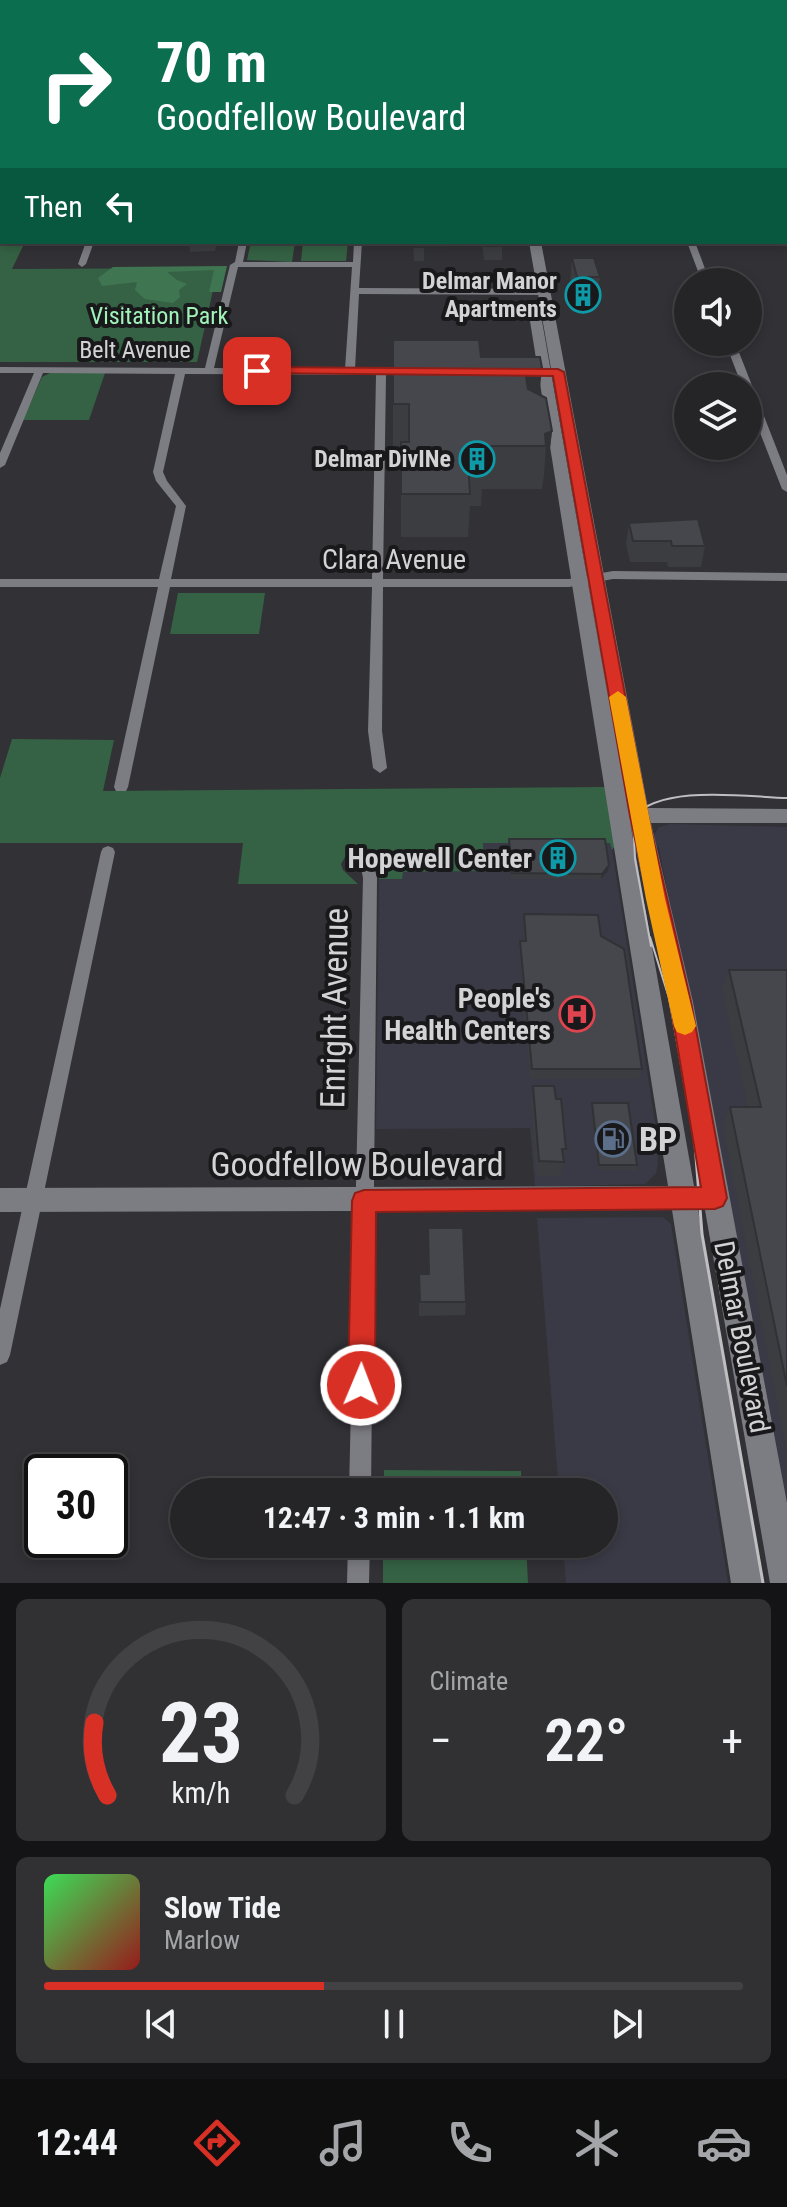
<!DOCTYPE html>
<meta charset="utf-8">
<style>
:root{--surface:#252528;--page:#313134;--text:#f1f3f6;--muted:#a3a5a8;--line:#424245;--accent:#d93025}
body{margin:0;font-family:"Roboto Condensed",sans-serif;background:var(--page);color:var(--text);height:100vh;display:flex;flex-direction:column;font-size:30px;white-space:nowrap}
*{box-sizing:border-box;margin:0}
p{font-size:26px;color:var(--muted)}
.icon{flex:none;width:44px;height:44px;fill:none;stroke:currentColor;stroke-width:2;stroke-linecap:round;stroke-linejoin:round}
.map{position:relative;height:1583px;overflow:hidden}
.panel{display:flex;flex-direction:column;gap:16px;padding:16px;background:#141416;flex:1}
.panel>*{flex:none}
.guide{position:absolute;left:0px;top:0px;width:788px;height:244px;box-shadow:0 4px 12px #0003,0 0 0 2px var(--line);background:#0b6e4f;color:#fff;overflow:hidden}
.buttons{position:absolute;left:674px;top:268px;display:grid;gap:16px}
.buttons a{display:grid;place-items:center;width:88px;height:88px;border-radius:50%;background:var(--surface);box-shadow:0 4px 12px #0003,0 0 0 2px var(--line);font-size:40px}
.speed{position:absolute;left:24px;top:1454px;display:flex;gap:16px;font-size:40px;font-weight:700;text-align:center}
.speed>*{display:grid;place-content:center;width:104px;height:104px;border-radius:50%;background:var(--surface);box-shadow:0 4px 12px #0003,0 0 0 2px var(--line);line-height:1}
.speed .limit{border:4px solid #111;border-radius:12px;background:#fff;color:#111}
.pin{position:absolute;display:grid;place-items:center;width:68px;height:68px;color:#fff;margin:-34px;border-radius:16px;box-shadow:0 4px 12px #0006}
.me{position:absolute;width:88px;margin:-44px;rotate:1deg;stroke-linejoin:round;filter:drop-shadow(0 0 6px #0008)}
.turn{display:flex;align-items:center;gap:28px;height:168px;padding:0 24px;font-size:36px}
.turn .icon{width:104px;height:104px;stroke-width:2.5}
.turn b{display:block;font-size:56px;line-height:68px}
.then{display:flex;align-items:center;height:76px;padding:0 24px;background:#0003;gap:16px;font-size:30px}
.big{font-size:60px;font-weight:700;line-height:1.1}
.panel .card{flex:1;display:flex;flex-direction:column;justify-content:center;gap:12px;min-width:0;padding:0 28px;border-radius:12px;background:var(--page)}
.panel .dial{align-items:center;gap:0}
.dial svg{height:208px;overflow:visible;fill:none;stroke:var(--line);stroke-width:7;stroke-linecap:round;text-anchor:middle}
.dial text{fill:var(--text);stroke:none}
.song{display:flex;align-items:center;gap:24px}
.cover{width:96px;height:96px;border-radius:12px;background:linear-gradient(135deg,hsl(130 70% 55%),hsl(0 70% 35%))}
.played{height:8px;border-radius:4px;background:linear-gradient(90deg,var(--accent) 40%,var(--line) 40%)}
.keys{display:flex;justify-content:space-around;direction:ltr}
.heat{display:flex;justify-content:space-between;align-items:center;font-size:44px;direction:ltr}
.panel .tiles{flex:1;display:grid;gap:16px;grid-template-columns:1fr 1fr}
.card:last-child{grid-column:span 2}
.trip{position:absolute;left:170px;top:1478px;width:448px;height:80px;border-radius:40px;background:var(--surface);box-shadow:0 4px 12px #0003,0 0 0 2px var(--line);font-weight:700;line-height:80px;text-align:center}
.tabs{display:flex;height:128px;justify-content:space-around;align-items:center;background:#0f0f10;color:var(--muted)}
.tabs .icon{width:56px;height:56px}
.tabs .current{color:var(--accent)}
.tabs b{font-size:36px;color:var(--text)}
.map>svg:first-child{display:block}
.built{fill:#3a3a46}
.green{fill:#356244}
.forest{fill:#3f7651}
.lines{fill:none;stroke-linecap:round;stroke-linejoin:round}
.minor{fill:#7c7c83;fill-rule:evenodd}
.secondary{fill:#7c7c83;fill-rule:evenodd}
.tram-far1{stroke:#bfbfc2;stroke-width:2}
.tram{stroke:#bfbfc2;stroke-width:3}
.wall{fill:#3c3d41}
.shaded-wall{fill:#313235}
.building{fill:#46474c;stroke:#313235;stroke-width:2}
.route{fill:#d93025;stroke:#8d1f18;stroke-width:2}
.slow{fill:#f59e0b}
.labels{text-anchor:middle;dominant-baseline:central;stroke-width:8;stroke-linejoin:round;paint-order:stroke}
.far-poi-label{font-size:24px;font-weight:bold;fill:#d3d3d6;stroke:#19191c;text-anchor:end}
.far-park-label{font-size:24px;fill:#a0f3b9;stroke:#19191c}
.far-street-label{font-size:24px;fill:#d3d3d6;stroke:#19191c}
.street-label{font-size:28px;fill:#d3d3d6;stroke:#19191c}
.poi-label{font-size:28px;font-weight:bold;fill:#d3d3d6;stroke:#19191c;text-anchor:end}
.near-street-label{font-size:34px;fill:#d3d3d6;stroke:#19191c}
.near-poi-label{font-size:34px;font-weight:bold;fill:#d3d3d6;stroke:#19191c;text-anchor:start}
</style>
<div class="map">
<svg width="787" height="1583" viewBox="0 0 787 1583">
<rect width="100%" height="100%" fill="#313136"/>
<!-- built -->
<path class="built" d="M 670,824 L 787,827 L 787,1510 L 659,848 L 654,845 L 653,836 L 659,827 Z
M 483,843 L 611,843 L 657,1134 L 658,1164 L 656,1173 L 645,1184 L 535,1187 L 530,1128 L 376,1129 L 379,879 L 402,879 L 402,872 L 484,871 Z
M 663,1217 L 671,1224 L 728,1583 L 566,1583 L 563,1544 L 604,1544 L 604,1492 L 559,1492 L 537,1218 Z"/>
<!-- green -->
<path class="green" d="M 0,211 L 2,242 L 25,242 L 12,269 L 218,268 L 197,362 L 0,362 Z
M 251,242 L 295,242 L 292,262 L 247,260 Z
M 303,242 L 348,242 L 346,261 L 301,261 Z
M 50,373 L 105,373 L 89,420 L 23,420 L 42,377 Z
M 178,593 L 265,593 L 259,634 L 170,634 Z
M 12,739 L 114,740 L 103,791 L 607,787 L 616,844 L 612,850 L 610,843 L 483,843 L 484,871 L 403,872 L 402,879 L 379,879 L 384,859 C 375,847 363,846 349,850 L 341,864 L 343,870 L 358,884 L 238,884 L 243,843 L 0,843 L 0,778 Z
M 384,1470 L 521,1471 L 522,1492 L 384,1492 Z
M 383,1544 L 526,1544 L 528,1583 L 383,1583 Z"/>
<!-- forest -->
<path class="forest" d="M 227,266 L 221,292 L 209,292 L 214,270 L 167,272 L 177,280 L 187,284 L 179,290 L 180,297 L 173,303 L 145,299 L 135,290 L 137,282 L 102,286 L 98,278 L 113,267 Z"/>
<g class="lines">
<!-- minor -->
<path class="minor" d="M 123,0 L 129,0 L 122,2 Z
M 210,0 L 216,0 L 216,2 L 210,2 Z
M 315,0 L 321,0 L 314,2 Z
M 411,0 L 417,0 L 417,2 L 411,2 Z
M 603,0 L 609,0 L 610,2 L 604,2 Z
M 694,0 L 700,0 L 701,2 L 695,2 Z
M 2,65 L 2,71 L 0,72 L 0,66 Z
M 786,139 L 787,139 L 787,145 L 786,145 Z
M 0,142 L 2,142 L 2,150 L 0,150 Z
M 86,242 L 94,242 L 86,264 L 82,267 L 78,264 Z
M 239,242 L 247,242 L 243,262 L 353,262 L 354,242 L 362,242 L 359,288 L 544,289 L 548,292 L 544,295 L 359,294 L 355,369 L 410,369 L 415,372 L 410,375 L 386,375 L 383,579 L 569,579 L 613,571 L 787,573 L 787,581 L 613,579 L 569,587 L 383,587 L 382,731 L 387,768 L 380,773 L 373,768 L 368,731 L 372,587 L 170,587 L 128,787 L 126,791 L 116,791 L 114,787 L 158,587 L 0,587 L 0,579 L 159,579 L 176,506 L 156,481 L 153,472 L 175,374 L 43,373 L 5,465 L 0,468 L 0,453 L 34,373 L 0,373 L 0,367 L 205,368 L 230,265 L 235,262 ZM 238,267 L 352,267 L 345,369 L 214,368 ZM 185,374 L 376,375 L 372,579 L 171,579 L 186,506 L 167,481 L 163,472 Z
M 687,242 L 695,242 L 710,282 L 702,282 Z
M 725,342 L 735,342 L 787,475 L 787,492 L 782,489 L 748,402 L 748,386 L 742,386 Z
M 108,846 L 113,848 L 115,852 L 10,1355 L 7,1362 L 0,1365 L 0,1309 L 101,852 L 103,848 Z
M 367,856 L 372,858 L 377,878 L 371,1492 L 349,1492 L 363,878 L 360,862 L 362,858 Z
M 348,1544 L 370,1544 L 369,1583 L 347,1583 Z"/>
<!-- secondary -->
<path class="secondary" d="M 515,0 L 523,0 L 524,2 L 516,2 Z
M 0,130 L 2,130 L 2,136 L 0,136 Z
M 786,132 L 787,132 L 787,138 L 786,138 Z
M 529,242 L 541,242 L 648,808 L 787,809 L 787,823 L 651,823 L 693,1002 L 787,1503 L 787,1583 L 770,1583 L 705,1210 L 698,1210 L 763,1583 L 731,1583 L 672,1210 L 0,1212 L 0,1188 L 668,1186 L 530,321 L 536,317 L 542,321 L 611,714 ZM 630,822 L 669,1002 L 701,1186 L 694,1186 Z"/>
<!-- tram-far1 -->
<path class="tram-far1" d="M 650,937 L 669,998 L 696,1146
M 651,946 L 635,859 L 633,817 C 663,784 745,797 787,798"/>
<!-- tram -->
<path class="tram" d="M 695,1144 L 702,1234 L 763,1583"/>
</g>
<!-- wall -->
<path class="wall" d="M 189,242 L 217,242 L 215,251 L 190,252 Z
M 413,242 L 453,242 L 452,248 L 424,251 L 424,261 L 414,261 Z
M 482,242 L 510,242 L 502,247 L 502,260 L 484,260 Z
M 572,258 L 600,277 L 596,305 L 574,305 L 570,285 Z
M 393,340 L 481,357 L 539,395 L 552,431 L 547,473 L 544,475 L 542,489 L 482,489 L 481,506 L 470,506 L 468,537 L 401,537 L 401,446 L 393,446 Z
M 629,523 L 705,546 L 701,567 L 668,567 L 667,562 L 630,562 L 626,544 Z
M 509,839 L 609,865 L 608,871 L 601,879 L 511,879 Z
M 524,914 L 601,936 L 642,1069 L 639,1079 L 530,1079 L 519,952 L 520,941 L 524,941 L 523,925 Z
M 729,970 L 787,970 L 787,1454 L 723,1127 L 730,1107 L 748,1107 L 722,991 Z
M 533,1086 L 556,1099 L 566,1149 L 561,1176 L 536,1176 L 531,1101 Z
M 592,1103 L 637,1165 L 636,1170 L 598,1170 L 591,1108 Z
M 428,1228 L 466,1302 L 465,1315 L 419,1316 L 419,1274 L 428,1274 Z"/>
<!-- shaded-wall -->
<path class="shaded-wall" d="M 424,242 L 453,242 L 452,248 L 424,251 Z
M 542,368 L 538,409 L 522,417 L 526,376 Z
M 552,431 L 547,473 L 544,475 L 546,446 L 545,434 Z
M 609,865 L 608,871 L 601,879 L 602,874 Z"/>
<!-- building -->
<path class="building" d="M 414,242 L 424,242 L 424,247 L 414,247 Z
M 484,242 L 502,242 L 502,246 L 485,246 Z
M 572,258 L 594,258 L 600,277 L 577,277 Z
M 393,340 L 479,340 L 481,357 L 540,357 L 542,368 L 526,376 L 528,389 L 546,398 L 552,431 L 545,434 L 546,446 L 482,446 L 484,463 L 468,463 L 470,494 L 401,494 L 401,442 L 409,442 L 409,404 L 393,404 Z
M 698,519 L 705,546 L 672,546 L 671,541 L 633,541 L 629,523 Z
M 509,839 L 605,839 L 609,865 L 602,874 L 512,873 Z
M 524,914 L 598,915 L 601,936 L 624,949 L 642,1069 L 532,1069 L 520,941 L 526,941 Z
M 729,970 L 787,970 L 787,1386 L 730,1107 L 761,1107 Z
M 533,1086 L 554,1086 L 556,1099 L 561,1099 L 566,1149 L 562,1149 L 564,1162 L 539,1161 Z
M 592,1103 L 628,1103 L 637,1165 L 599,1165 Z
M 428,1228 L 463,1228 L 466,1302 L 420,1302 L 419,1274 L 429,1274 Z"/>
<!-- route -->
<path class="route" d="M 257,367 L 558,369 L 564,372 L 648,816 L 691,1002 L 727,1198 L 723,1206 L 715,1209 L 376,1212 L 375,1385 L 371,1394 L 361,1398 L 352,1394 L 348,1385 L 352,1201 L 355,1193 L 364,1190 L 701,1187 L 670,1002 L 630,816 L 553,376 L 252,373 L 250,371 Z"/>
<!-- slow -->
<path class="slow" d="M 618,691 L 626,697 L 665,899 L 696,1026 L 692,1032 L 685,1035 L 677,1032 L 674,1026 L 646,899 L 609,697 Z"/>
<!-- icons -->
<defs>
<symbol id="building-ring" viewBox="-11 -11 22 22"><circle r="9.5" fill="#19191c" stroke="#0f9aa8" stroke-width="1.5"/><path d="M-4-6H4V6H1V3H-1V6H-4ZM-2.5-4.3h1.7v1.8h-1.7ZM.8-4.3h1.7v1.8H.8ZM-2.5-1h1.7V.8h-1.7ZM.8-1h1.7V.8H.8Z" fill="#0f9aa8"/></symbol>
<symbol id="hospital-ring" viewBox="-11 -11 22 22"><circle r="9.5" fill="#19191c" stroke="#e0444e" stroke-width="1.5"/><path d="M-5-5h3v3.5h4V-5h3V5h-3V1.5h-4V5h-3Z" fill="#e0444e"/></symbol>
<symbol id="fuel-ring" viewBox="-11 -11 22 22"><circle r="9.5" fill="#19191c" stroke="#5c6f8a" stroke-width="1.5"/><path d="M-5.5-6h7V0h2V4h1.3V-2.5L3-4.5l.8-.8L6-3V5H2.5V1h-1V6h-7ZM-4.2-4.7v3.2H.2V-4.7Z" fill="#5c6f8a"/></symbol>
</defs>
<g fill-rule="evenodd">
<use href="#building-ring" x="563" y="275" width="40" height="40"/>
<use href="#building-ring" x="457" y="439" width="40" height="40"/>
<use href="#building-ring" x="538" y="838" width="40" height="40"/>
<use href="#hospital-ring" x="557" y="994" width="40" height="40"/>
<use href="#fuel-ring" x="593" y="1119" width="40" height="40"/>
</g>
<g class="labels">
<!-- far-poi labels -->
<g class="far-poi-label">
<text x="557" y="281">Delmar Manor<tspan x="557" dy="28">Apartments</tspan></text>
<text x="451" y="459">Delmar DivINe</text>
</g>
<!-- far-park labels -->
<g class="far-park-label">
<text x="159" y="316">Visitation Park</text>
</g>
<!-- far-street labels -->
<g class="far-street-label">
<text x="135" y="350">Belt Avenue</text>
</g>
<!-- street labels -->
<g class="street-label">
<text x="394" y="559">Clara Avenue</text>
<text transform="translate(742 1337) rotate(79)">Delmar Boulevard</text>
</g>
<!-- poi labels -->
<g class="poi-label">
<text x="532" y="858">Hopewell Center</text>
<text x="551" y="998">People's<tspan x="551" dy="32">Health Centers</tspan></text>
</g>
<!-- near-street labels -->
<g class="near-street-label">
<text transform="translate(334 1008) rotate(-89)">Enright Avenue</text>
<text x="357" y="1164">Goodfellow Boulevard</text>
</g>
<!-- near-poi labels -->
<g class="near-poi-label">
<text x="639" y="1139">BP</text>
</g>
</g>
</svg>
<div class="buttons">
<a><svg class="icon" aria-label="sound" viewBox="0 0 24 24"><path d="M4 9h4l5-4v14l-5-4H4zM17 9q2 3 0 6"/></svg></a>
<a><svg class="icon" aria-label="layers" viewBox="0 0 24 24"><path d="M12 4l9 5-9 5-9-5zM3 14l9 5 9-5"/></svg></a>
</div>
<div class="speed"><div class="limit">30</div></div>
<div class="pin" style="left:257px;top:371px;background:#d93025"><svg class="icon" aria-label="arrive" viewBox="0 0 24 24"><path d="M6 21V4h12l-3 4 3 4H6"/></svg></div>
<svg class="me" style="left:361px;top:1385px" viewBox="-20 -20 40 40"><circle r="17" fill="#d93025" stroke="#fff" stroke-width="3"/><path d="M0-11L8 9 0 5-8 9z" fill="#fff"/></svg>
<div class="trip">12:47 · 3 min · 1.1 km</div>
<div class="guide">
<div class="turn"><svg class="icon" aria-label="right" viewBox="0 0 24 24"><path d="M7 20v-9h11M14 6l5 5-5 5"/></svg><div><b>70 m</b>Goodfellow Boulevard</div></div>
<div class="then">Then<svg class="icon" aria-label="left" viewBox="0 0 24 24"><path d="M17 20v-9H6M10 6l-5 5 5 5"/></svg></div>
</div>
</div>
<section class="panel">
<div class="tiles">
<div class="card dial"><svg viewBox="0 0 100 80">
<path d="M14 69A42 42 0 1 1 86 69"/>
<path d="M14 69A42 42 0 0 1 9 41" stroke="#d93025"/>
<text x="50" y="56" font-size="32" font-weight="700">23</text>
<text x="50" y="72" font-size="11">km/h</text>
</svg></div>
<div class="card"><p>Climate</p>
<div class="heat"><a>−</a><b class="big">22°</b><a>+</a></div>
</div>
<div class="card">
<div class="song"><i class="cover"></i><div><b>Slow Tide</b><p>Marlow</p></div></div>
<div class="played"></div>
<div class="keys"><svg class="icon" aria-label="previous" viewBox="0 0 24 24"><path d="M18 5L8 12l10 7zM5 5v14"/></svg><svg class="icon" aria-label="pause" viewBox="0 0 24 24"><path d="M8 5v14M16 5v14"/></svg><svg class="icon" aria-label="next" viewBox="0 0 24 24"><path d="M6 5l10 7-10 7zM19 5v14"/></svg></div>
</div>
</div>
</section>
<nav class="tabs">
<b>12:44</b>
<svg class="icon current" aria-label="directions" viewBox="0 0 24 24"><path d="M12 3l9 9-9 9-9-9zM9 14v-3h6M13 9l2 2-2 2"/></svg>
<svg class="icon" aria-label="music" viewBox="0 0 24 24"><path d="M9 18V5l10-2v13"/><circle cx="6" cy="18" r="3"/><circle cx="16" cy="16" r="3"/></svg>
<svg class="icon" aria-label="phone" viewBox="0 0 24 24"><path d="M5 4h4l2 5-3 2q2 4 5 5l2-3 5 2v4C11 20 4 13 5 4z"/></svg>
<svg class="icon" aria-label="climate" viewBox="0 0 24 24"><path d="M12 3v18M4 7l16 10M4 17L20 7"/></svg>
<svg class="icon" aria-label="car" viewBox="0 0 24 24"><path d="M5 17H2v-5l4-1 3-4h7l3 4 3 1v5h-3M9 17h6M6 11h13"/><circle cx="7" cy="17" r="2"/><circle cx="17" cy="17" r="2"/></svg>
</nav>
